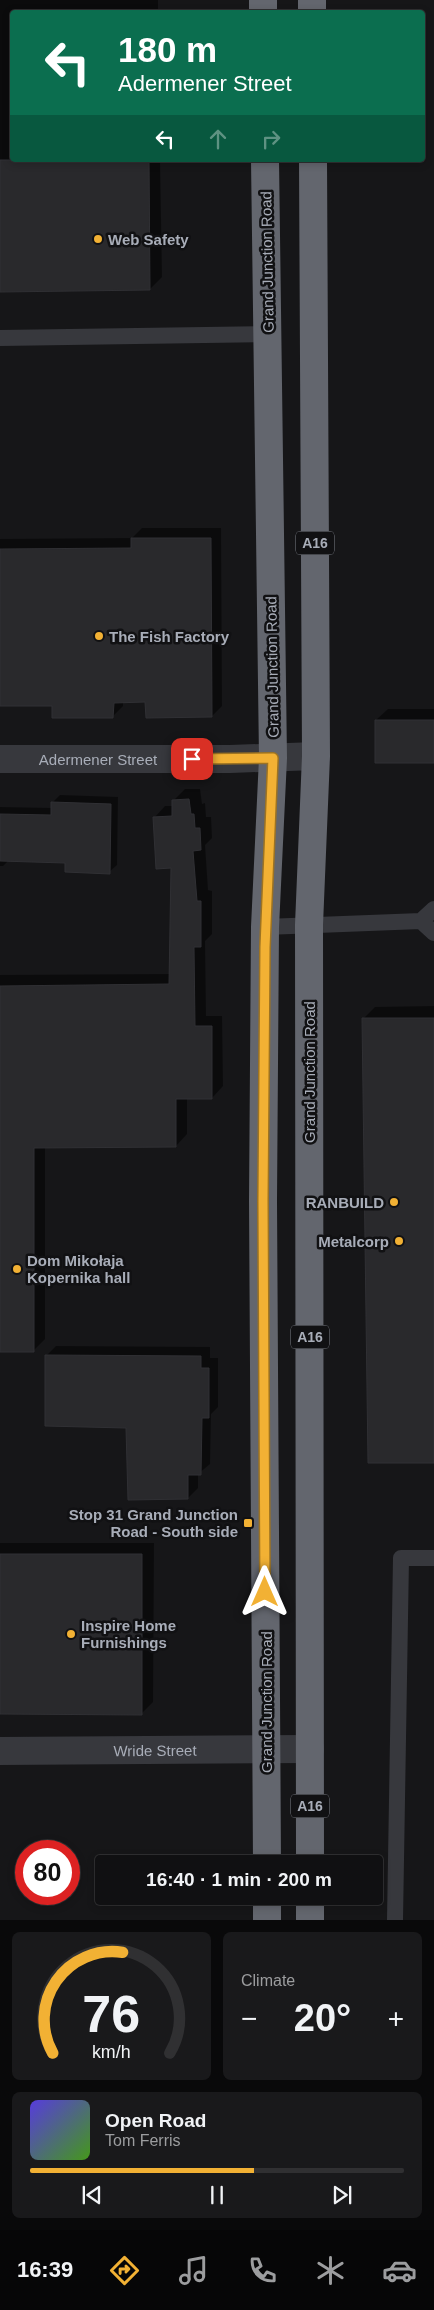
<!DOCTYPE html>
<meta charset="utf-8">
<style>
:root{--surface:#101012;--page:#19191b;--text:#f1f3f6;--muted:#9c9d9f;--line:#303032;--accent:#f2b134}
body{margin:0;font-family:Arial,sans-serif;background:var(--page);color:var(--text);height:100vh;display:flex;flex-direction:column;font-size:19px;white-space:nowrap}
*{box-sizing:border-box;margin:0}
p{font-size:16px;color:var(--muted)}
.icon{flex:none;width:28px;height:28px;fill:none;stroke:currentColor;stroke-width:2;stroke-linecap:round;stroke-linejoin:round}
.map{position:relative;height:1920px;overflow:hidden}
.drawer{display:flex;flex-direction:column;gap:12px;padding:12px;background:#09090a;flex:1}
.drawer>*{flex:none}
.guide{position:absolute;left:10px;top:10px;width:415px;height:152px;border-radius:5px;box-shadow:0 2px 8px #0003,0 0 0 1px var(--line);background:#0b6e4f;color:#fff;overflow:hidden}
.speed{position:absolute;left:15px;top:1840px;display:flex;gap:10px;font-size:25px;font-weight:700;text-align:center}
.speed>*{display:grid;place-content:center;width:65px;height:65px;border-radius:50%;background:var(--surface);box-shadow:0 2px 8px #0003,0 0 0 1px var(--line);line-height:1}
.speed .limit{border:8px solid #d22;background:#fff;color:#111}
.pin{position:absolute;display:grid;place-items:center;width:42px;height:42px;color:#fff;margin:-21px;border-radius:10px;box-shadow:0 2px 8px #0006}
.me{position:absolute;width:55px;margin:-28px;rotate:0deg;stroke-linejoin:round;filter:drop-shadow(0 0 4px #0008)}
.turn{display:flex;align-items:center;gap:18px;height:105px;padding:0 25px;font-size:22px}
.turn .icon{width:65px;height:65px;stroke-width:2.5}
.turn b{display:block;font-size:35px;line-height:42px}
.lanes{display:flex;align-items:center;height:48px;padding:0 25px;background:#0003;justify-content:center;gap:25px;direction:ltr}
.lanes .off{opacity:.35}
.big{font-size:38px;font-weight:600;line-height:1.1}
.drawer .card{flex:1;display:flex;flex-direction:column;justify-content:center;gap:8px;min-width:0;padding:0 18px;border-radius:8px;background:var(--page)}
.drawer .dial{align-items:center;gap:0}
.dial svg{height:130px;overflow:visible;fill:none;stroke:var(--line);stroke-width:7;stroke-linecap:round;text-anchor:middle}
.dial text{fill:var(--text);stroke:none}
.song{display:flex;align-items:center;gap:15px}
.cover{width:60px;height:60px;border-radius:8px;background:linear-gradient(135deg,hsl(250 70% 55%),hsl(100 70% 35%))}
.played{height:5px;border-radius:2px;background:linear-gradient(90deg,var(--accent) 60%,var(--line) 60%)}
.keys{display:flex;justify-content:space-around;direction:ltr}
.heat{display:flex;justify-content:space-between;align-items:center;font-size:28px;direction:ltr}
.drawer .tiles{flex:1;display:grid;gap:12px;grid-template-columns:1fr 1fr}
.card:last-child{grid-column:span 2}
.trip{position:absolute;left:95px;top:1855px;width:288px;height:50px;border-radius:5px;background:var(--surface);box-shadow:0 2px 8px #0003,0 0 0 1px var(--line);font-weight:600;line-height:50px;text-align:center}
.menu{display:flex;height:80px;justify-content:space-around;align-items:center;background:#060607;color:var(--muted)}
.menu .icon{width:35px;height:35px}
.menu .active{color:var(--accent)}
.menu b{font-size:22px;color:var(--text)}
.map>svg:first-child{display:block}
.shadow{fill:#0007}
.building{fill:#29292c;stroke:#303034}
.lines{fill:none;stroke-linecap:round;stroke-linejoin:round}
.lane{stroke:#37383d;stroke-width:16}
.street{stroke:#37383d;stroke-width:28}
.highway{stroke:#63666e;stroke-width:28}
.route-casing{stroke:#9d7322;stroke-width:12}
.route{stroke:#f2b134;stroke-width:9}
.poi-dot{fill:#f2b134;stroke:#111113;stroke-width:2}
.labels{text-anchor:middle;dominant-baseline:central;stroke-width:5;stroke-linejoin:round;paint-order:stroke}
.shield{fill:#111113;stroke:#7b7e86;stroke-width:1}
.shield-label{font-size:14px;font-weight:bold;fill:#a8adb8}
.poi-label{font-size:15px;font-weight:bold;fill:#a8adb8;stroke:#111113;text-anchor:start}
.street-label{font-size:15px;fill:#a8adb8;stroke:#111113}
</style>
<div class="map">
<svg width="434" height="1920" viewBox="0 0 434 1920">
<rect width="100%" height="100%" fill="#161618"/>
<!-- shadow -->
<path class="shadow" d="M 0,0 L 158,0 L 158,12 L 12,12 L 12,160 L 160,160 L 162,277 L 150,289 L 0,291 Z
M 142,528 L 221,528 L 222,706 L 212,716 L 147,701 L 123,701 L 123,706 L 113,716 L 53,705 L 0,705 L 0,539 L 132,538 Z
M 388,709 L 434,709 L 434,762 L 376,720 Z
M 185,789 L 200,789 L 202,804 L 205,803 L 206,817 L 211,817 L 212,838 L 205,845 L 208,890 L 212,891 L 212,934 L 205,941 L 206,1016 L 222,1016 L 223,1086 L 212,1098 L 187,1098 L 187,1134 L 176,1146 L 45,1147 L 45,1339 L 34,1350 L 0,1350 L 0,1394 L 0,975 L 170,974 L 172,867 L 154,818 L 165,806 L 173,806 L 174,800 Z
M 60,795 L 118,797 L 117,865 L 109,872 L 66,862 L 9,860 L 3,866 L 0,866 L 0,807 L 52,808 L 52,803 Z
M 434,1006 L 434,1461 L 363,1019 L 375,1007 Z
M 56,1346 L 210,1347 L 210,1358 L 218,1358 L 218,1407 L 211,1414 L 210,1464 L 198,1474 L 198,1488 L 188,1498 L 127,1426 L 46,1356 Z
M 0,1543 L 154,1543 L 153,1702 L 141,1714 L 0,1713 Z"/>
<!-- building -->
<path class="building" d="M 0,160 L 149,160 L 150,290 L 0,292 Z
M 131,538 L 211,538 L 212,717 L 146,718 L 145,702 L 114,703 L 113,718 L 52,718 L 52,706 L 0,706 L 0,549 L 131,548 Z
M 375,720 L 434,720 L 434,763 L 375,763 Z
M 189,799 L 191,814 L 194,814 L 195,828 L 200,828 L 201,850 L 193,851 L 197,901 L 201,901 L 201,947 L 194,947 L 195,1026 L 212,1026 L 212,1099 L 176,1099 L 176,1147 L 34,1148 L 34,1352 L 0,1352 L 0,986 L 169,984 L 171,868 L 156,869 L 153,817 L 172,816 L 172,800 Z
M 51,802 L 111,804 L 110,874 L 65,872 L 65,863 L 0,861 L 0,814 L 51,815 Z
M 362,1018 L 434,1018 L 434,1463 L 368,1463 Z
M 45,1355 L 201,1356 L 201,1368 L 209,1368 L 209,1418 L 202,1418 L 201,1475 L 188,1475 L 188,1499 L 128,1500 L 126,1428 L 45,1426 Z
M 0,1554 L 142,1554 L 142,1715 L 0,1714 Z"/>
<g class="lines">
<!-- lane -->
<path class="lane" d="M 0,338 L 268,334
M 421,921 L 434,933
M 265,927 L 421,921 L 434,909
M 395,1920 L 401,1558 L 434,1558"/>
<!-- street -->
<g class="street">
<path id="s1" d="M 0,759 L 230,759 L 316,756"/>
<path id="s2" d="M 0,1751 L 310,1749"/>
</g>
<!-- highway -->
<path class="highway" d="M 263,0 L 263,12
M 312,0 L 312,12
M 265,160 L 273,758 L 265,927 L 263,1201 L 267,1864
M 310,1864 L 309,925 L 316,756 L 313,160
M 267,1896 L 267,1920
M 310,1896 L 310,1920"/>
</g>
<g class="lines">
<defs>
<path id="route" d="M 192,759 L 273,758 L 265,947 L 263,1201 L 265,1592"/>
</defs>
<!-- route casing -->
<use href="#route" class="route-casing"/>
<!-- route -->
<use href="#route" class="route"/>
</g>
<!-- markers -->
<g class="poi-dot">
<circle cx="98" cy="239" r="5"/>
<circle cx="99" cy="636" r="5"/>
<circle cx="394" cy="1202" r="5"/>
<circle cx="399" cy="1241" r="5"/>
<circle cx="17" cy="1269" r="5"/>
<rect x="243" y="1518" width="10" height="10" rx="2.5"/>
<circle cx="71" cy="1634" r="5"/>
</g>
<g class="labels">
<!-- shield labels -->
<g class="shield">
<rect x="296" y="531.5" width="38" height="23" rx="4"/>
<rect x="291" y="1325.5" width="38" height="23" rx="4"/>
<rect x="291" y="1794.5" width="38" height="23" rx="4"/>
</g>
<g class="shield-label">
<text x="315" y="543">A16</text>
<text x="310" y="1337">A16</text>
<text x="310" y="1806">A16</text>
</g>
<!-- poi labels -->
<g class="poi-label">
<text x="108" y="239">Web Safety</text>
<text x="109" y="636">The Fish Factory</text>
<text x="384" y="1202" text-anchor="end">RANBUILD</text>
<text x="389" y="1241" text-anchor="end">Metalcorp</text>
<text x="27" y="1260">Dom Mikołaja<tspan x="27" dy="17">Kopernika hall</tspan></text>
<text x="238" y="1514" text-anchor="end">Stop 31 Grand Junction<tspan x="238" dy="17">Road - South side</tspan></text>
<text x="81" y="1625">Inspire Home<tspan x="81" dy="17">Furnishings</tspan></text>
</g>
<!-- street labels -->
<g class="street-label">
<text transform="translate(267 262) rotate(-91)">Grand Junction Road</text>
<text transform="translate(272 667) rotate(-91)">Grand Junction Road</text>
<text stroke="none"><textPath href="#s1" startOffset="98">Adermener Street</textPath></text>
<text transform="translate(309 1072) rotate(-90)">Grand Junction Road</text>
<text transform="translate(266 1702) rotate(-90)">Grand Junction Road</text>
<text stroke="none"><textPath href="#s2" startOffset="155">Wride Street</textPath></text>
</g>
</g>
</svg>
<div class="speed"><div class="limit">80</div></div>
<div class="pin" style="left:192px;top:759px;background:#d93025"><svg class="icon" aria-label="arrive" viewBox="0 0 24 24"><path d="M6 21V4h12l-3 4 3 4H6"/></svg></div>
<svg class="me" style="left:265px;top:1592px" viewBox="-20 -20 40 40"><path d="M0-17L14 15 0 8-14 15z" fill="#f2b134" stroke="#fff" stroke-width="4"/></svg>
<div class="trip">16:40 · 1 min · 200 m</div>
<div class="guide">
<div class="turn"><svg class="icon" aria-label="left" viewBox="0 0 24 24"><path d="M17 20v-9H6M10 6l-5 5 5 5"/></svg><div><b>180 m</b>Adermener Street</div></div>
<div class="lanes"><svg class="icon" aria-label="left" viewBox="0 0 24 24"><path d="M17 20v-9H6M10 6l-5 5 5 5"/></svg><svg class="icon off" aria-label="ahead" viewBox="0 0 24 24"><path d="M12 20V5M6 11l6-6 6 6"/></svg><svg class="icon off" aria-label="right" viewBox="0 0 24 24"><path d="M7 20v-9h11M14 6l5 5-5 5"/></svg></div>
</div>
</div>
<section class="drawer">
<div class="tiles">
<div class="card dial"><svg viewBox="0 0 100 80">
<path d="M14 69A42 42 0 1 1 86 69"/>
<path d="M14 69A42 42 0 0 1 57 7" stroke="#f2b134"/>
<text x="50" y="56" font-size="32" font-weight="700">76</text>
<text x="50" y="72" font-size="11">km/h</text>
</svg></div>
<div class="card"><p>Climate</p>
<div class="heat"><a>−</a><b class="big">20°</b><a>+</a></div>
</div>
<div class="card">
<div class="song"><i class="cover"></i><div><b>Open Road</b><p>Tom Ferris</p></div></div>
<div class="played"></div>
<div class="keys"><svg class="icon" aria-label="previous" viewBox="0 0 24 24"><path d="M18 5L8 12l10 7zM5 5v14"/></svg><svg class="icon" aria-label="pause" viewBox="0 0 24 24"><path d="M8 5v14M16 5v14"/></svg><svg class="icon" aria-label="next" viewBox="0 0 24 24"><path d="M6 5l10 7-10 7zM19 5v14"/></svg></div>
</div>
</div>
</section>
<nav class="menu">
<b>16:39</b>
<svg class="icon active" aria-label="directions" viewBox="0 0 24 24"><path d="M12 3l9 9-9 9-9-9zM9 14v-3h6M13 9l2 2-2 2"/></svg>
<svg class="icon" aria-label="music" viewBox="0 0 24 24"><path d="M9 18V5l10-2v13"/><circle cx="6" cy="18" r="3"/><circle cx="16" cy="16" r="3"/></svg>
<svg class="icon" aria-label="phone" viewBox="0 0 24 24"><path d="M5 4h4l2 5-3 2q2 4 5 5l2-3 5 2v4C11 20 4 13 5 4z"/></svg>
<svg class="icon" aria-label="climate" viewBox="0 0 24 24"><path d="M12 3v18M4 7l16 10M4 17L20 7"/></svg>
<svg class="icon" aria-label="car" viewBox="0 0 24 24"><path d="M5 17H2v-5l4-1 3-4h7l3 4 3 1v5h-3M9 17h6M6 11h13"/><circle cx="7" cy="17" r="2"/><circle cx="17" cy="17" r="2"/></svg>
</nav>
